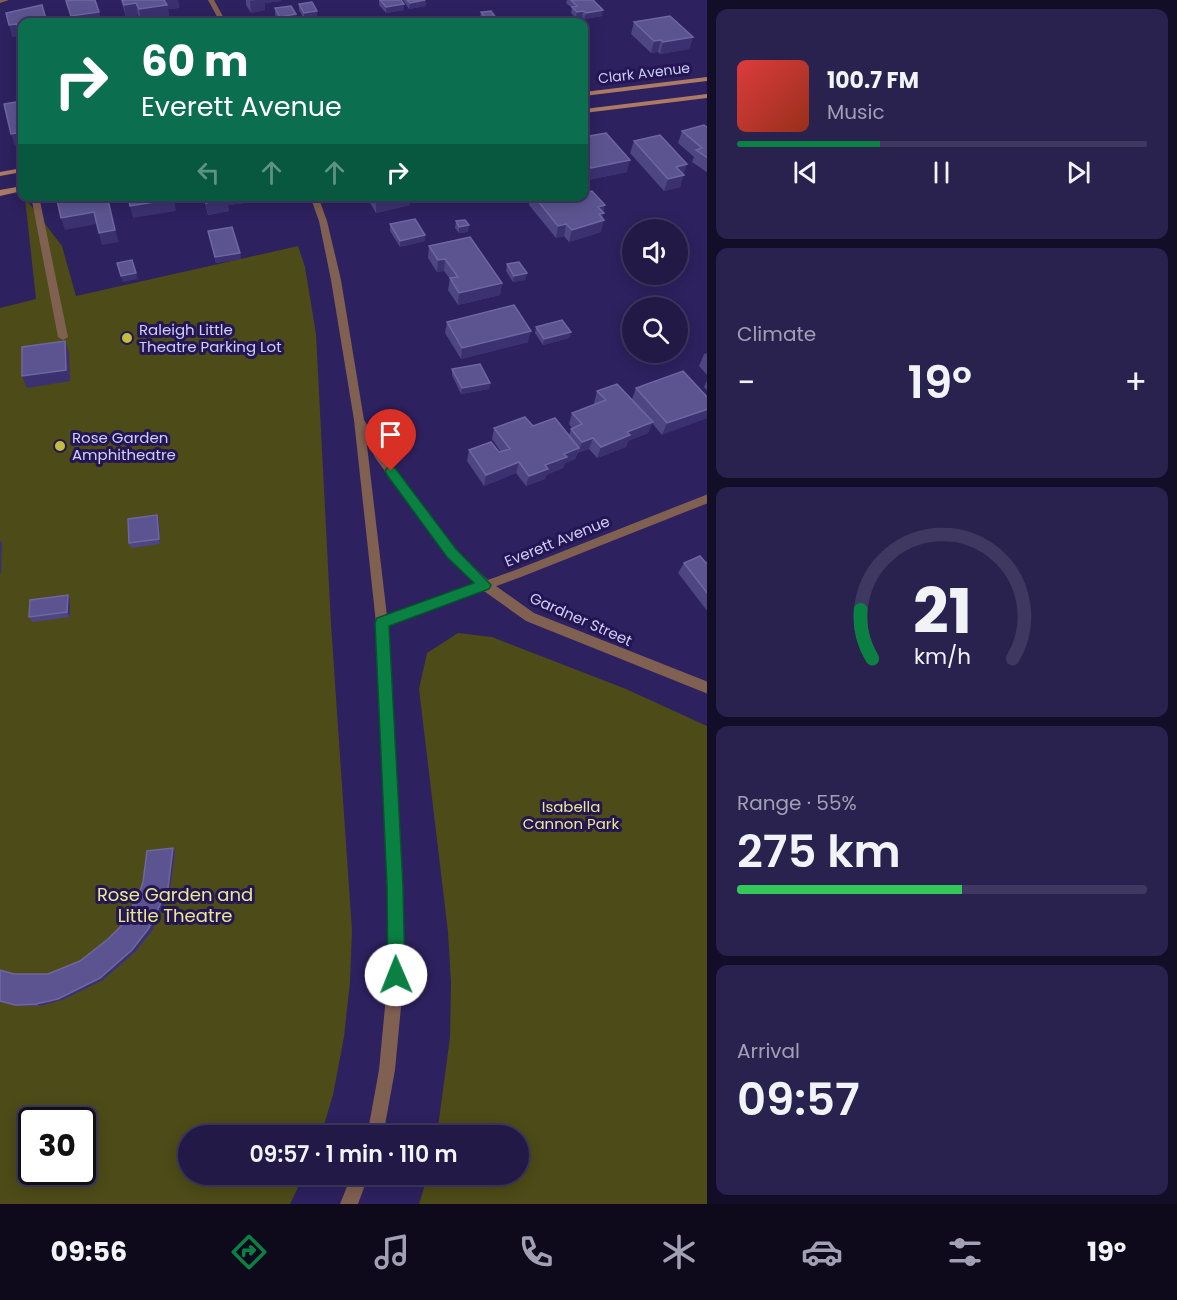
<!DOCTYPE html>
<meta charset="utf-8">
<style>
:root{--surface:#221947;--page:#2a224e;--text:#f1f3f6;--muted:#a2a0b4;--line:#3f3860;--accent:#0b8043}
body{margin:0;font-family:Poppins,sans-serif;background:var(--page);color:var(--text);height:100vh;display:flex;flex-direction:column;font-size:22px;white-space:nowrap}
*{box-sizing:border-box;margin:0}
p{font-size:20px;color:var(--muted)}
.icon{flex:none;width:33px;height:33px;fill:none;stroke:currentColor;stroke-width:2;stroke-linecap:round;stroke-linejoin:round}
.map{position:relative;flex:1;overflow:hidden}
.sheet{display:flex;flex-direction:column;gap:9px;padding:9px;background:#130e27;width:470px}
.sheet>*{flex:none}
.hud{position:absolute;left:18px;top:18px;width:570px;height:183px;border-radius:12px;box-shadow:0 3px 15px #0003,0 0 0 2px var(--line);background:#0b6e4f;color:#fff;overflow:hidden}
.controls{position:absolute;left:622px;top:219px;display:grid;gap:12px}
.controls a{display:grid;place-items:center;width:66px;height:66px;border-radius:50%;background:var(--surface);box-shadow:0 3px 15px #0003,0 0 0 2px var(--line);font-size:30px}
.speed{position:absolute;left:18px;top:1107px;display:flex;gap:12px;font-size:30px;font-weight:700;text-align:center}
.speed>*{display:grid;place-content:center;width:78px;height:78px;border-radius:50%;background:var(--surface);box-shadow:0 3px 15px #0003,0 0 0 2px var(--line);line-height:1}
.speed .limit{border:3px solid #111;border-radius:9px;background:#fff;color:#111}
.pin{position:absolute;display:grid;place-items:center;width:51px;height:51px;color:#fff;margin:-62px -26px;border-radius:50% 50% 50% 0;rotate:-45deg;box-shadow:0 0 6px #0007}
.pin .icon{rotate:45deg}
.me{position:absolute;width:66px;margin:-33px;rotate:359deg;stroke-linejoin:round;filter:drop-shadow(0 0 4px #0008)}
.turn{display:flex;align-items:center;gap:21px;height:126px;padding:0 24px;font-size:27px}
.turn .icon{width:78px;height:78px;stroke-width:2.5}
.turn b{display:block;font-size:42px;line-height:51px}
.lanes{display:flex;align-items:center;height:57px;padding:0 24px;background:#0003;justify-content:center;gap:30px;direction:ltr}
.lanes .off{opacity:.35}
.big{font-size:45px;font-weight:600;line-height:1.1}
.sheet .tile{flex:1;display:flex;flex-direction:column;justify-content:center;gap:9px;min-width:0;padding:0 21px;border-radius:12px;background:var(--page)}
.sheet .dial{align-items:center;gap:0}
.dial svg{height:156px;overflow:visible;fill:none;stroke:var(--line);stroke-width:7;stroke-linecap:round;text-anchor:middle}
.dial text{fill:var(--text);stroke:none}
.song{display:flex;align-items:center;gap:18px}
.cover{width:72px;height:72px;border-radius:9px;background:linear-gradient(135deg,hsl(0 70% 55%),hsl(10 70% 35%))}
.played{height:6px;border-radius:3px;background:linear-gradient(90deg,var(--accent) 35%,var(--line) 35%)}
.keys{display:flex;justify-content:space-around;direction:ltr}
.heat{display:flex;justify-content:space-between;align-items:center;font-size:33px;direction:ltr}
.charge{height:9px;border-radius:4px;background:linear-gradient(90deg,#34c759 55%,var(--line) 0)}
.trip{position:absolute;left:178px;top:1125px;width:351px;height:60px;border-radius:30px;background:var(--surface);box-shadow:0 3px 15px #0003,0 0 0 2px var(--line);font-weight:600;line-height:60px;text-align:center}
.dock{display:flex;height:96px;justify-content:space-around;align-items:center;background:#0e0a1c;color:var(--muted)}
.dock .icon{width:42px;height:42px}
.dock .on{color:var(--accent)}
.dock b{font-size:27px;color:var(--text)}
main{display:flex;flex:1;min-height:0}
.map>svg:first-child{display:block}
.green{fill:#4d4b17;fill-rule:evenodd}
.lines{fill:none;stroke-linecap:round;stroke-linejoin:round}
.service{fill:#806051;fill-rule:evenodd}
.minor{fill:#806051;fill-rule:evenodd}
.tertiary{fill:#806051;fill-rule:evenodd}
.secondary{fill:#ad7b63;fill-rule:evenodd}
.wall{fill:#4e4583}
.shaded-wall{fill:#3b3170}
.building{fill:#5c5490;stroke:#6e679f;stroke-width:1.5}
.route{fill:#0b8043;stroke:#07532c;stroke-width:1.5}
.poi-dot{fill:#c3bd3f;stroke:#241654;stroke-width:2}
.labels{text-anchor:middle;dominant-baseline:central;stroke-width:6;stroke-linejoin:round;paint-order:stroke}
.far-street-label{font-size:14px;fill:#cfcef4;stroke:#241654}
.poi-label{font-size:15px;fill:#cfcef4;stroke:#241654;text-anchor:start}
.street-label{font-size:15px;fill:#cfcef4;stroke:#241654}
.park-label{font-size:15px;fill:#ebe88c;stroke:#241654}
.near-park-label{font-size:18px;fill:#ebe88c;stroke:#241654}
</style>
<main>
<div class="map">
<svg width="708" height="1204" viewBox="0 0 708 1204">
<rect width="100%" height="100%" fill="#2d215f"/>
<!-- green -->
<path class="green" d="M 25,198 L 62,246 L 76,296 L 298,246 L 305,267 L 316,334 L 331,624 L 352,931 L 350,982 L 344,1037 L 333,1095 L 321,1135 L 189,1136 L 189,1174 L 304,1175 L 290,1204 L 0,1204 L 0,308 L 36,299 ZM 32,1120 L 82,1120 L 82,1172 L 32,1172 Z
M 458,633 L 492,637 L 626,689 L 707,726 L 707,1204 L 419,1204 L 428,1175 L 519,1174 L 519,1136 L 437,1135 L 450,1037 L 451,983 L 448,932 L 419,689 L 427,653 Z"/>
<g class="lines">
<!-- service -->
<path class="service" d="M 31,196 L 39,196 L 68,337 L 63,340 L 58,337 Z"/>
<!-- minor -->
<path class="minor" d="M 0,0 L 9,0 L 0,3 Z
M 359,416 L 364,420 L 387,616 L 513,571 L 708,494 L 708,503 L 521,577 L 388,626 L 402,886 L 404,975 L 395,1070 L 383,1136 L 367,1136 L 379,1070 L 388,975 L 388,886 L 376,623 L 354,420 Z
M 352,1174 L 369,1174 L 358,1204 L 340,1204 Z"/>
<!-- tertiary -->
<path class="tertiary" d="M 208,0 L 214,0 L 226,22 L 220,22 Z
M 310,196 L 318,196 L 327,221 L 341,280 L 364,420 L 384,453 L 456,550 L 489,581 L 534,613 L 708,682 L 708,694 L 526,621 L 481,589 L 448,556 L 376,459 L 354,420 L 331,280 L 319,221 Z"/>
<!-- secondary -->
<path class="secondary" d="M 708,77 L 708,81 L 584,96 L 584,92 Z
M 708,94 L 708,98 L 584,113 L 584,109 Z
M 22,168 L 22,172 L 0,176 L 0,172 Z
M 22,186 L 22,191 L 0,196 L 0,190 Z"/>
</g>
<!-- wall -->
<path class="wall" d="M 121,0 L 178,0 L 179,8 L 168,9 L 169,16 L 141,21 L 138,15 L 126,17 Z
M 246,0 L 281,0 L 281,1 L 265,3 L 265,10 L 251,13 L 246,5 Z
M 379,0 L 401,0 L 404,10 L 386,13 L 379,5 Z
M 403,0 L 426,0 L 426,6 L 409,9 Z
M 567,0 L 593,0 L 602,16 L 584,19 L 582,17 L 576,18 L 571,13 L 572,8 L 566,3 Z
M 299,4 L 317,17 L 304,19 L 299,10 Z
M 275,8 L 296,14 L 297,20 L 280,22 L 275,15 Z
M 481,12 L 499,22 L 483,22 L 480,19 Z
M 634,22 L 693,37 L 689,49 L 660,54 L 658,52 L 651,53 L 631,34 Z
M 708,128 L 708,173 L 692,162 L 694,157 L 678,143 L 682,131 Z
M 584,137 L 627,172 L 588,180 L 584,174 Z
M 634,141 L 683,175 L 680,187 L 664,191 L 630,153 Z
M 189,196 L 251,196 L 252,202 L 228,205 L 229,211 L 208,215 L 204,199 L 190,201 Z
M 366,196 L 411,196 L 410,205 L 376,213 Z
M 531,196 L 584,196 L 603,212 L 601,232 L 569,242 L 564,236 L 556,238 L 529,205 Z
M 456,221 L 468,232 L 459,233 L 455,228 Z
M 390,224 L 425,241 L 400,247 L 390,231 Z
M 208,231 L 240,253 L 241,259 L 216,263 Z
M 429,246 L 502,283 L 500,295 L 458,305 L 448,290 L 450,279 L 444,271 L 437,272 L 428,258 Z
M 507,264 L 527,273 L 525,280 L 513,282 L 506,271 Z
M 447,322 L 528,342 L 461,359 L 445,333 Z
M 536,327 L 571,332 L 569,338 L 543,345 L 535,333 Z
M 708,353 L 708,376 L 699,366 L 704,354 Z
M 452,369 L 490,383 L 489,389 L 461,394 L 452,375 Z
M 708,378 L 708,391 L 704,387 Z
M 636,388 L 708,398 L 662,435 L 652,423 L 648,433 L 628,441 L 626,447 L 597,458 L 589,449 L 578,452 L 575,459 L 565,463 L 563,468 L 546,475 L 545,479 L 526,486 L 516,473 L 484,486 L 467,461 L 469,450 L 499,452 L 501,452 L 492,439 L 494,428 L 533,426 L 569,435 L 571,429 L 572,428 L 569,424 L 572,413 L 595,404 L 594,403 L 597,391 L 632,399 Z
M 159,521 L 160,544 L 131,548 L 129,543 Z
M 708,562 L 708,612 L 678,573 L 684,563 Z
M 70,600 L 70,617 L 32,622 L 29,617 Z
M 173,848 L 175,851 L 170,891 L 152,931 L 135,952 L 103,980 L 62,1000 L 40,1006 L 19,1006 L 0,1002 L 0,970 L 14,974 L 48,974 L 80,961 L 108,939 L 120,927 Z"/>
<!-- shaded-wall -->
<path class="shaded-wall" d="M 164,0 L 178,0 L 179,8 L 168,9 L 169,16 L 141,21 L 139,9 Z
M 257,0 L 281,0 L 281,1 L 265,3 L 265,10 L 251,13 L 250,1 Z
M 426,0 L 426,6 L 409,9 L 410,3 Z
M 136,3 L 138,15 L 126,17 L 124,5 Z
M 404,4 L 404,10 L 386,13 L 386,7 Z
M 603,10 L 602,16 L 584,19 L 586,13 Z
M 317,11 L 317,17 L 304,19 L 304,13 Z
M 583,11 L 582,17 L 576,18 L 577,12 Z
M 99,12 L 102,22 L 73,22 L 71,16 Z
M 296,14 L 297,20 L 281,22 L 280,17 Z
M 17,24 L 22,28 L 22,40 L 21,36 L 12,37 L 9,25 Z
M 693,37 L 689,49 L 660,54 L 663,42 Z
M 661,40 L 658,52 L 651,53 L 654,41 Z
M 588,48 L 585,60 L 584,60 L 584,49 Z
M 22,132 L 22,144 L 15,146 L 11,134 Z
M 630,160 L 627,172 L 588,180 L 591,168 Z
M 687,164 L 680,187 L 664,191 L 668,179 L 676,167 Z
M 189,196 L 203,196 L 204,199 L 190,201 Z
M 226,196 L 251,196 L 252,202 L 228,205 L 229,211 L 208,215 L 206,203 Z
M 396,196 L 411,196 L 410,205 L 376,213 L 376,201 Z
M 174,199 L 176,211 L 133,218 L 130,206 Z
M 605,205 L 601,221 L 604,220 L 601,232 L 569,242 L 572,230 L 598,207 Z
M 94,212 L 97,224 L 65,230 L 61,218 Z
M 566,224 L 564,236 L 556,238 L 558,226 Z
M 469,225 L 468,232 L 459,233 L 459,227 Z
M 115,230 L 119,242 L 102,245 L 99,233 Z
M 425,235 L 425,241 L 400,247 L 400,241 Z
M 240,253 L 241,259 L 216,263 L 215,257 Z
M 445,259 L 444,271 L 437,272 L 438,260 Z
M 136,273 L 138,279 L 123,282 L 121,276 Z
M 527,273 L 525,280 L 513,282 L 514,276 Z
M 502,283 L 500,295 L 458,305 L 459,293 Z
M 531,331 L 528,342 L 461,359 L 462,348 Z
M 571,332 L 569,338 L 543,345 L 544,339 Z
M 65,341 L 69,353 L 70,381 L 27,388 L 22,376 Z
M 490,383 L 489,389 L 461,394 L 462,388 Z
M 708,409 L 708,418 L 662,435 L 667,423 Z
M 653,422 L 648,433 L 628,441 L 626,447 L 597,458 L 601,447 L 627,432 Z
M 593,438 L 589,449 L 578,453 L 582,442 Z
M 579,448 L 575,459 L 565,463 L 563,468 L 546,475 L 545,479 L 526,486 L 529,476 L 564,454 Z
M 519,462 L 516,473 L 484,486 L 486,475 Z
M 157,515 L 159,521 L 160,544 L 159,539 Z
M 0,540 L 2,543 L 1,574 L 0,573 Z
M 68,595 L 70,600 L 70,617 L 67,612 Z
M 173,848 L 175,851 L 170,891 L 152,931 L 135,952 L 103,980 L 62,1000 L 40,1006 L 36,1004 L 100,978 Z"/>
<!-- building -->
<path class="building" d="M 75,0 L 95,0 L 99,12 L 71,16 L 66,1 Z
M 122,0 L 164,0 L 167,5 L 139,9 L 136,3 L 124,5 Z
M 380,0 L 401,0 L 404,4 L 386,7 Z
M 407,0 L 425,0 L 410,3 Z
M 571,0 L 593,0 L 603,10 L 586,13 L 583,11 L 577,12 L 572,7 L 577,6 Z
M 312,2 L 317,11 L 304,13 L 299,4 Z
M 42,5 L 46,19 L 42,20 L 43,22 L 22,22 L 22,28 L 18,28 L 17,24 L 9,25 L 6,13 Z
M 291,6 L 296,14 L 280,17 L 275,8 Z
M 491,11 L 499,22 L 488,22 L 481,12 Z
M 670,16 L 693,37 L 663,42 L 661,40 L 654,41 L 634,22 Z
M 22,101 L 22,132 L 11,134 L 4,104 Z
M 704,125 L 708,128 L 708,158 L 696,150 L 702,148 L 682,131 Z
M 606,133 L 630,160 L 591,168 L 584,159 L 584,137 Z
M 660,135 L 687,164 L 676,167 L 684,175 L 668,179 L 634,141 Z
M 584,187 L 588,192 L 592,191 L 605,205 L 598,207 L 604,213 L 599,214 L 604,220 L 572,230 L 566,224 L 558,226 L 534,196 L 584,196 Z
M 78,196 L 107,196 L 115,230 L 99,233 L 94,212 L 61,218 L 57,200 Z
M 128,196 L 173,196 L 174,199 L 130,206 Z
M 204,196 L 226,196 L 227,199 L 206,203 Z
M 374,196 L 396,196 L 376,201 Z
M 415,219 L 425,235 L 400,241 L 390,224 Z
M 465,220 L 469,225 L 459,227 L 456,221 Z
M 232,227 L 240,253 L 215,257 L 208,231 Z
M 470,237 L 502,283 L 459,293 L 450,278 L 458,277 L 445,259 L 438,260 L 429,246 Z
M 132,260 L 136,273 L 121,276 L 117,263 Z
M 519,262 L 527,273 L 514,276 L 507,264 Z
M 514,305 L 531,331 L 462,348 L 447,322 Z
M 562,320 L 571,332 L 544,339 L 536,327 Z
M 65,341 L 66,370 L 22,376 L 22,347 Z
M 480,364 L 490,383 L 462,388 L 452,369 Z
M 683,371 L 708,398 L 708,409 L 667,423 L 636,388 Z
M 617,384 L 653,422 L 627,432 L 630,435 L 601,447 L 593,438 L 582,442 L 571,429 L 582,424 L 572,413 L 606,400 L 597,391 Z
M 525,417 L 533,426 L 555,418 L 579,448 L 564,454 L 567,457 L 545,465 L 548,469 L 529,476 L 519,462 L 486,475 L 469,450 L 491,442 L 499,452 L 510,449 L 494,428 Z
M 157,515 L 159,539 L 129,543 L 128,519 Z
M 700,556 L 706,563 L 708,562 L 708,594 L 684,563 Z
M 68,595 L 67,612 L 29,617 L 30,600 Z
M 173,848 L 168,888 L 149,928 L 132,950 L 100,978 L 58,999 L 36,1004 L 15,1005 L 0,1001 L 0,970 L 14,974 L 48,974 L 80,961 L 108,939 L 120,927 L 138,897 L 143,882 L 147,851 Z"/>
<!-- route -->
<path class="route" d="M 391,467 L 395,468 L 456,549 L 491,585 L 489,589 L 389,626 L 403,886 L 405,975 L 402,981 L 396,983 L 390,981 L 388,975 L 387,886 L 375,623 L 377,618 L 474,583 L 447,557 L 387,475 L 385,471 L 387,468 Z"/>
<!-- markers -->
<g class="poi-dot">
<circle cx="127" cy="338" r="6"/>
<circle cx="60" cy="446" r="6"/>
</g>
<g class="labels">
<!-- far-street labels -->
<g class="far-street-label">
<text transform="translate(644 73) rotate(-7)">Clark Avenue</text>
</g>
<!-- poi labels -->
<g class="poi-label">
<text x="139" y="329">Raleigh Little<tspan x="139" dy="17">Theatre Parking Lot</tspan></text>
<text x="72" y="437">Rose Garden<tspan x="72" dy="17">Amphitheatre</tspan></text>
</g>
<!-- street labels -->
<g class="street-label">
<text transform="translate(557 541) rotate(-22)">Everett Avenue</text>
<text transform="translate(581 619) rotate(24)">Gardner Street</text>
</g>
<!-- park labels -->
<g class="park-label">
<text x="571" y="806">Isabella<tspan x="571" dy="17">Cannon Park</tspan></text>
</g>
<!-- near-park labels -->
<g class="near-park-label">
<text x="175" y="894">Rose Garden and<tspan x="175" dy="21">Little Theatre</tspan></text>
</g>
</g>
</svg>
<div class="controls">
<a><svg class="icon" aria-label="sound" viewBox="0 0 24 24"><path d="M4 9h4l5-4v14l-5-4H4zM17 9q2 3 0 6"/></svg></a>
<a><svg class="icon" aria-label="search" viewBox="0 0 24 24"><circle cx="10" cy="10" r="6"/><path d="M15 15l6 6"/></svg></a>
</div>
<div class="speed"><div class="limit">30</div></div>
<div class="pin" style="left:391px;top:471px;background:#d93025"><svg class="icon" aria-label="arrive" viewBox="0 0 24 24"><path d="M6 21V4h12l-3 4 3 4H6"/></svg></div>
<svg class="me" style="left:396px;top:975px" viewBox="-20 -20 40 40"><circle r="19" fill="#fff"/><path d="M0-13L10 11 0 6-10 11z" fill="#0b8043"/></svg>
<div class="trip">09:57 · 1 min · 110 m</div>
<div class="hud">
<div class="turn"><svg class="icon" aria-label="right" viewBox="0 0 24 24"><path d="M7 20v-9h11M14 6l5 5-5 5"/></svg><div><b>60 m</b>Everett Avenue</div></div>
<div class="lanes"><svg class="icon off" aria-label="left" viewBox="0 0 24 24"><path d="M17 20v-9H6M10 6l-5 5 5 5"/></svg><svg class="icon off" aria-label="ahead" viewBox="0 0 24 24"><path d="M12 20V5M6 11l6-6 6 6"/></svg><svg class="icon off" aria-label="ahead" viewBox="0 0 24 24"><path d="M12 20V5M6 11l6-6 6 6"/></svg><svg class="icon" aria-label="right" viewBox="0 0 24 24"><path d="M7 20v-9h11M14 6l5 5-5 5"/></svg></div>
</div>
</div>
<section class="sheet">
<div class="tile">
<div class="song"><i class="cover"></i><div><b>100.7 FM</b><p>Music</p></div></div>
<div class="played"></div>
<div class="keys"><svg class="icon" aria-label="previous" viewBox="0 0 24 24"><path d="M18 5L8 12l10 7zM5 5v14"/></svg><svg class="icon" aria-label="pause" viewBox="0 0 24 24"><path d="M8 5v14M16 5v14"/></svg><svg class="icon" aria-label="next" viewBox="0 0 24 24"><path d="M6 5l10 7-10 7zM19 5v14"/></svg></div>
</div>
<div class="tile"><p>Climate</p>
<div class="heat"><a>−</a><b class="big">19°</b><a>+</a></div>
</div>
<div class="tile dial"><svg viewBox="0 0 100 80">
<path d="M14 69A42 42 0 1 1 86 69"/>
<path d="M14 69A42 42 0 0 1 8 44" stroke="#0b8043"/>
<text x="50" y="56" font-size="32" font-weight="700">21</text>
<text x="50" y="72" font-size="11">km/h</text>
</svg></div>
<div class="tile"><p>Range · 55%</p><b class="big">275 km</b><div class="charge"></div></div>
<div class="tile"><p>Arrival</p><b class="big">09:57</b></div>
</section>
</main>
<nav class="dock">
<b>09:56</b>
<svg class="icon on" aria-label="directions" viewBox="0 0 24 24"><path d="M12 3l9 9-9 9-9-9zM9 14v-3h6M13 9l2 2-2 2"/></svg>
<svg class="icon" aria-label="music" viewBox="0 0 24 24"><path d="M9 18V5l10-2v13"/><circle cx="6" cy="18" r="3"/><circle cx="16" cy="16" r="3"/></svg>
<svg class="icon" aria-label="phone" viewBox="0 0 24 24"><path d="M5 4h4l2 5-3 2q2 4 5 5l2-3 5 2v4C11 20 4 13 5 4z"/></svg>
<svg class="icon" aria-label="climate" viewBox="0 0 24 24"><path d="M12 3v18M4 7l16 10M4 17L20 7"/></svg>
<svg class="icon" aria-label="car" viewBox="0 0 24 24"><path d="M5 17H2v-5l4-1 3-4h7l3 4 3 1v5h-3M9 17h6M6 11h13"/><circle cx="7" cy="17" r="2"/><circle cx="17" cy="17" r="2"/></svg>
<svg class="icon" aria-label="filters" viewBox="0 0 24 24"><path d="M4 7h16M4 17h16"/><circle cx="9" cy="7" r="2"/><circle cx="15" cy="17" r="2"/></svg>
<b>19°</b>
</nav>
